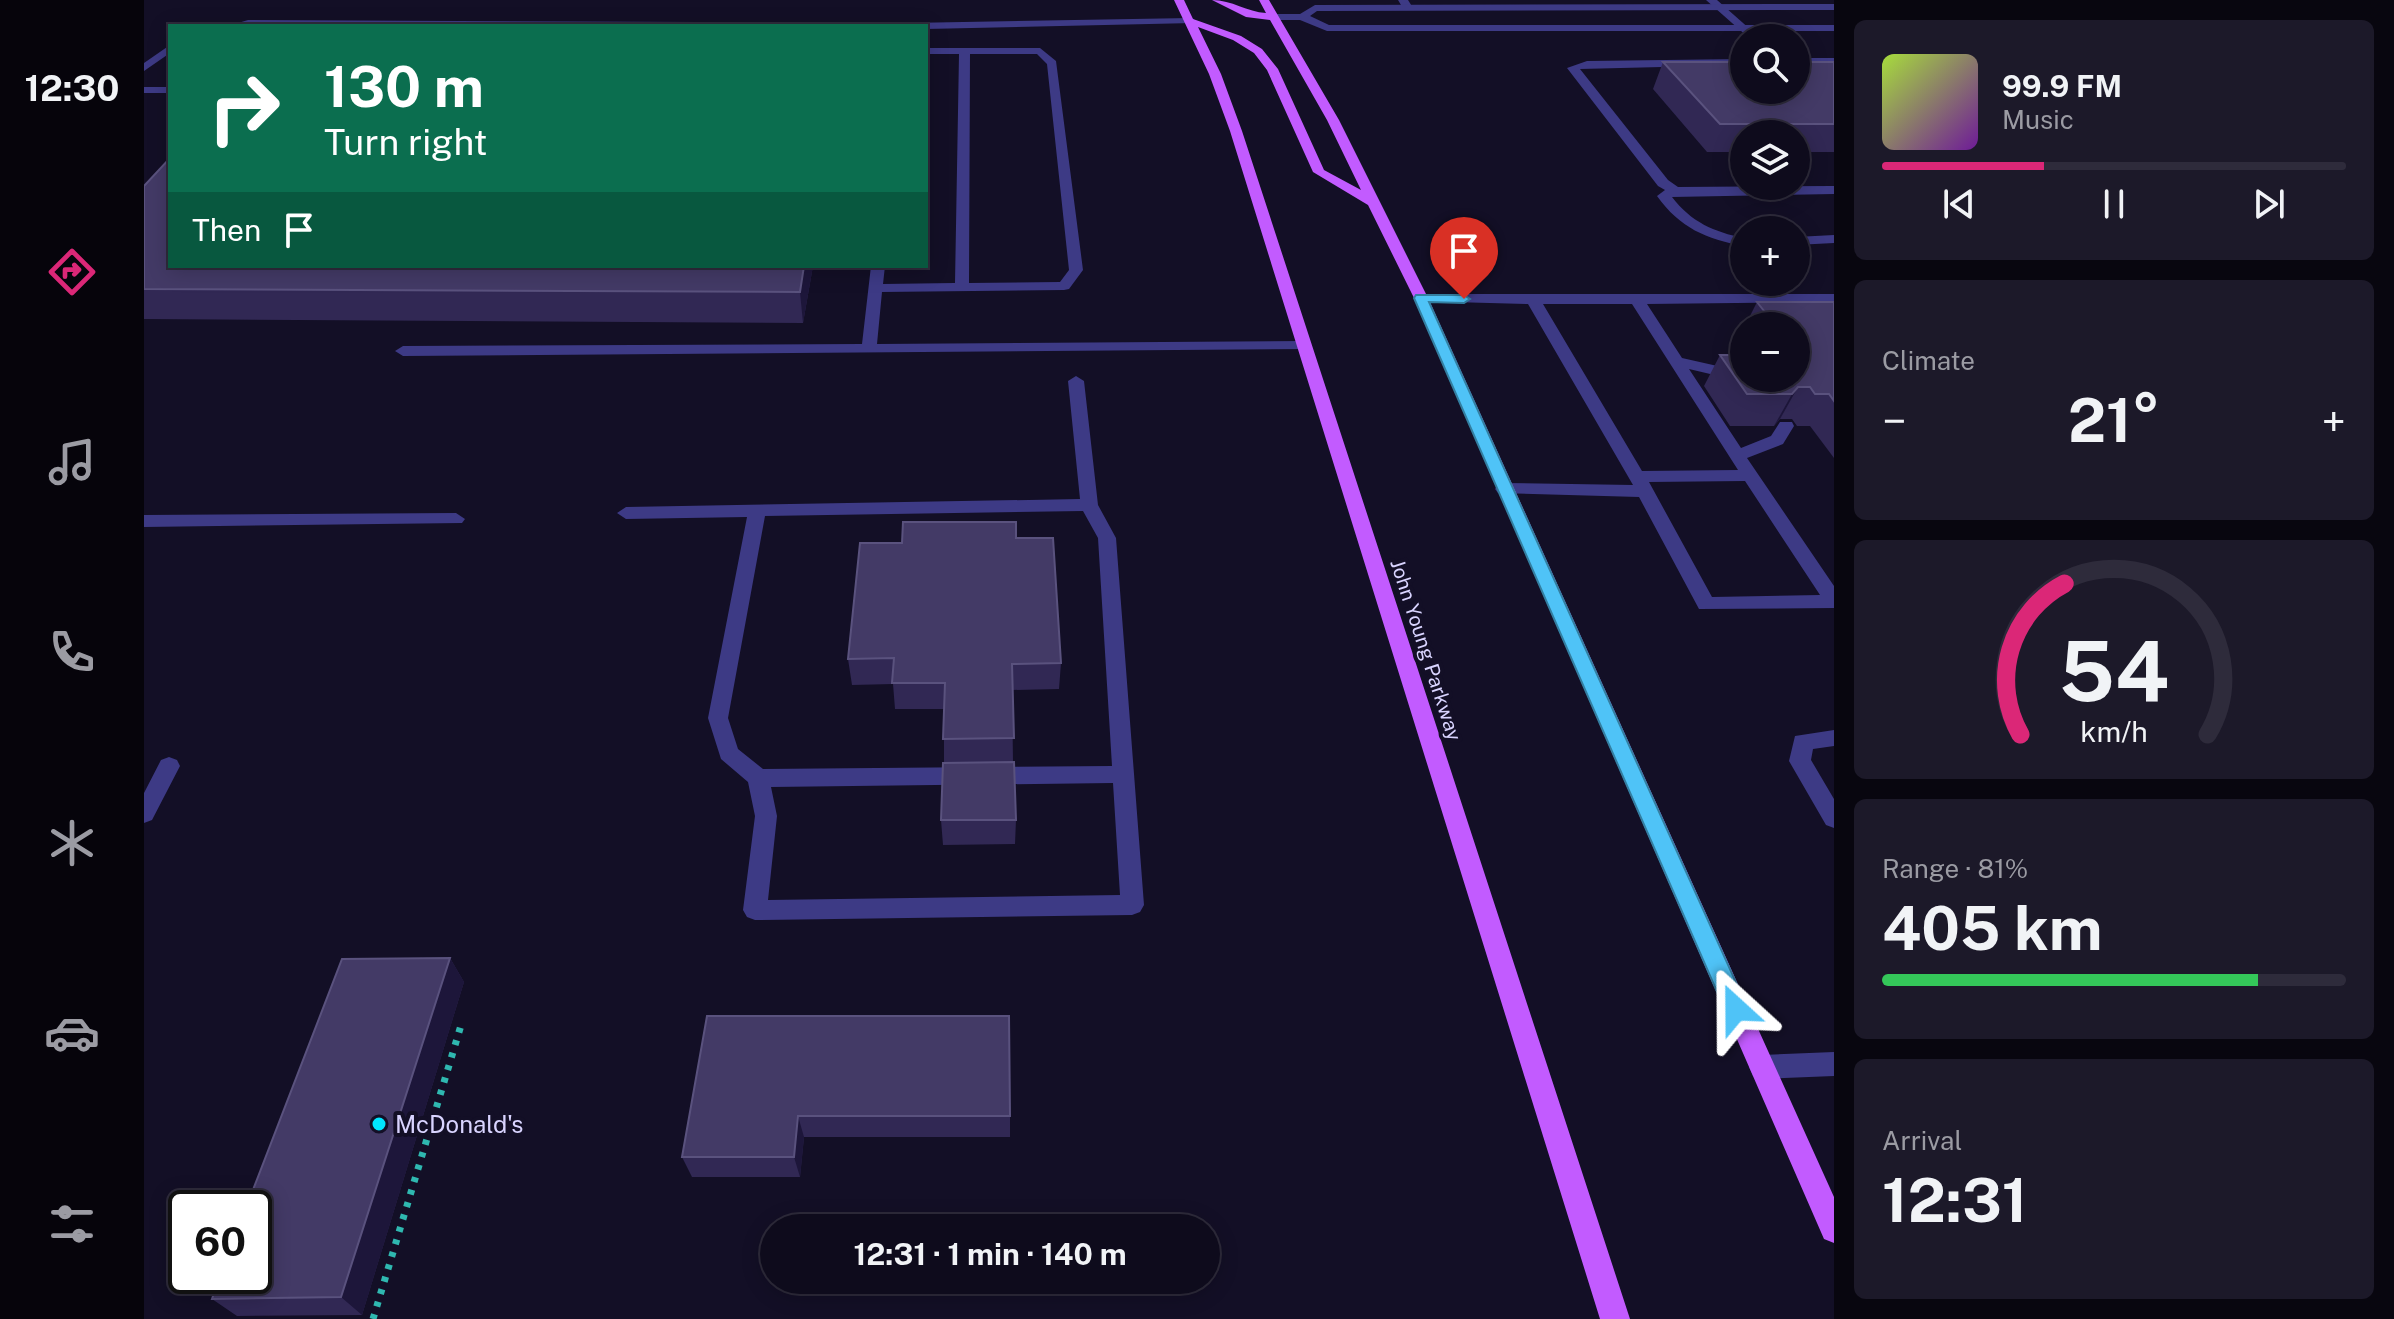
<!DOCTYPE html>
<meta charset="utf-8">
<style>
:root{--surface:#0e0b1c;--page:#1c1929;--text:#f1f3f6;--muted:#9b9ba3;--line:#2e2b3b;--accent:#db2777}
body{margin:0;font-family:"Public Sans",sans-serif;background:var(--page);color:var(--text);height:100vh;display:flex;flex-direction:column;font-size:30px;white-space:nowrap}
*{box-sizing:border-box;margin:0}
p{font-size:26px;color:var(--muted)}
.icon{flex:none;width:44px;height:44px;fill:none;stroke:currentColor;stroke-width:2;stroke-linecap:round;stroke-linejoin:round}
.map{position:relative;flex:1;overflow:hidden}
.side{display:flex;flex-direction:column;gap:20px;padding:20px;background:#08060f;width:560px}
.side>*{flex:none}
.top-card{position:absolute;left:24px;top:24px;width:760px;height:244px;border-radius:0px;box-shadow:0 4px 20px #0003,0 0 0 2px var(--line);background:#0b6e4f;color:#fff;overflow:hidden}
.controls{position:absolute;left:1586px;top:24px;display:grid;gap:16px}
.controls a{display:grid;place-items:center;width:80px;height:80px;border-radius:50%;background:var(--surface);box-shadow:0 4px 20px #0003,0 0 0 2px var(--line);font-size:40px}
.speed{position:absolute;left:24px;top:1190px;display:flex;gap:16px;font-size:40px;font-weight:700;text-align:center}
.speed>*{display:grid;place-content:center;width:104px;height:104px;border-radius:50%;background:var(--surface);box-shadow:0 4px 20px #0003,0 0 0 2px var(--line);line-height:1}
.speed .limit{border:4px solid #111;border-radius:12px;background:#fff;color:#111}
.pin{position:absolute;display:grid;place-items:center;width:68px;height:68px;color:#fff;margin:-82px -34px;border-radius:50% 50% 50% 0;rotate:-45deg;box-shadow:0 0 8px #0007}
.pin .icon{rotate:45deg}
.me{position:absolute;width:88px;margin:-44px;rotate:336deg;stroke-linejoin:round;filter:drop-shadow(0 0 6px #0008)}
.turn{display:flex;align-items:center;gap:28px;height:168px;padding:0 24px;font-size:36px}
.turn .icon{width:104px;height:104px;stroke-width:2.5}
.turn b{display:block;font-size:56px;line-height:68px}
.then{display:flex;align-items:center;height:76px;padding:0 24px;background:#0003;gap:16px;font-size:30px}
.big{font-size:60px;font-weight:700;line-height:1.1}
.side .tile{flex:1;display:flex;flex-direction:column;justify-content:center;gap:12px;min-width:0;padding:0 28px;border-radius:12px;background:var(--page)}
.side .dial{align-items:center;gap:0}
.dial svg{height:208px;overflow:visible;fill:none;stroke:var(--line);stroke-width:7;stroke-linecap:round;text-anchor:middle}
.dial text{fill:var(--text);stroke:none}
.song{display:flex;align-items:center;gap:24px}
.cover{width:96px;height:96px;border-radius:12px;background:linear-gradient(135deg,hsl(80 70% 55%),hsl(280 70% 35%))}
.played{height:8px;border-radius:4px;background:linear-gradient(90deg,var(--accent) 35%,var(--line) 35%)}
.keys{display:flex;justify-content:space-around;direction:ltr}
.heat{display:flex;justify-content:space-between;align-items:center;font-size:44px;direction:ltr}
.charge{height:12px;border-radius:6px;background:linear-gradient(90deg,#34c759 81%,var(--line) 0)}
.trip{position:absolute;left:616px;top:1214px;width:460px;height:80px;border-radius:40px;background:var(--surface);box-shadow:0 4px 20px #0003,0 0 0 2px var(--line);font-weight:700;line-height:80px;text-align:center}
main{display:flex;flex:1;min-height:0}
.tab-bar{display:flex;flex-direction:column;width:144px;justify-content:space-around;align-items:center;background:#06040b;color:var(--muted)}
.tab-bar .icon{width:56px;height:56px}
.tab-bar .active{color:var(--accent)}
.tab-bar b{font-size:36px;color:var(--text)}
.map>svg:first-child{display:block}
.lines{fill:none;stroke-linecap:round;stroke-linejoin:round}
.path{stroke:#2fb8b0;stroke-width:7;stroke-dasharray:5 8;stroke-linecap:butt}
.service{fill:#3d3a85;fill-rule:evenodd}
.minor{fill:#3d3a85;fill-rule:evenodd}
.primary{fill:#c25bff;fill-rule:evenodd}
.wall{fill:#312854}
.shaded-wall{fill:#1d163a}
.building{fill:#433a66;stroke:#5a527e;stroke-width:2}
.route{fill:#4fc3f7;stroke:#337fa1;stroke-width:2}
.poi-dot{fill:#00e5ff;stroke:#130f26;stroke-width:3}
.labels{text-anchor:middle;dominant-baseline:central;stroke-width:8;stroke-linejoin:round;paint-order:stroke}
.street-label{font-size:20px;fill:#d9d4ff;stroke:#130f26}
.near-poi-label{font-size:24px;fill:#d9d4ff;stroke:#130f26;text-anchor:start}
</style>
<main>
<nav class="tab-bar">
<b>12:30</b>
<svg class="icon active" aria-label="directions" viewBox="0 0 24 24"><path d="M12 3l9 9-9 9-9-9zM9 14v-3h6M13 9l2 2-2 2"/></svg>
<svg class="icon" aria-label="music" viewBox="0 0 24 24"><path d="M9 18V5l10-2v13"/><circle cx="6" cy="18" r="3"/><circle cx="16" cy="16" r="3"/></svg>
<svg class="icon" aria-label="phone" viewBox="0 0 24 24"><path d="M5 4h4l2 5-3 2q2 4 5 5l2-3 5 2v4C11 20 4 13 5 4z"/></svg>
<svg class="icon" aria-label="climate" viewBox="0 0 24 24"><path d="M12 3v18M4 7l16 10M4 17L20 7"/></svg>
<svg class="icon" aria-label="car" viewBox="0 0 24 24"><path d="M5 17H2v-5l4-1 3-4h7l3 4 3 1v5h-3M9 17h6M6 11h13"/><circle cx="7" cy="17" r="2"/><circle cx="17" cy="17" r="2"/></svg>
<svg class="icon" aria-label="filters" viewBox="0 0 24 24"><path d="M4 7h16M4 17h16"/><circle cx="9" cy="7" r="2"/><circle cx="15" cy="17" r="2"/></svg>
</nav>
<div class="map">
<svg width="1690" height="1319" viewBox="0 0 1690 1319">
<rect width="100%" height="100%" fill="#130f26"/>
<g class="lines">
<!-- path -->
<path class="path" d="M 229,1319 L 318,1022"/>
<!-- service -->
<path class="service" d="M 1254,0 L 1264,0 L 1269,8 L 1260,10 Z
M 1562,0 L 1573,0 L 1616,38 L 1605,38 Z
M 1046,18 L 1050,19 L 1050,23 L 782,29 L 782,26 L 84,26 L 104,20 L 764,23 Z
M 26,45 L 26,53 L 0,71 L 0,63 Z
M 782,48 L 896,48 L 912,61 L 939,270 L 925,289 L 920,290 L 738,292 L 733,344 L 1160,341 L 1168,346 L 1165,349 L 259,356 L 251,351 L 259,346 L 718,344 L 727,266 L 741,266 L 739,284 L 811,283 L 815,54 L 782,54 ZM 826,54 L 893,54 L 903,64 L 925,270 L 916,282 L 825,283 Z
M 1652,58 L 1690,58 L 1690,64 L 1652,64 Z
M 1600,59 L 1600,65 L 1436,69 L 1524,180 L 1534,187 L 1690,186 L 1690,194 L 1528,197 C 1547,222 1570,232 1600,238 L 1600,246 C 1562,239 1536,228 1513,196 L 1521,190 L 1514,186 L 1423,68 L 1443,61 Z
M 0,87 L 26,87 L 26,93 L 0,93 Z
M 1690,235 L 1690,243 L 1652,245 L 1652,237 Z
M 1277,294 L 1690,294 L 1690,302 L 1503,304 L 1538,358 L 1600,372 L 1600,378 L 1607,378 L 1600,382 L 1545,369 L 1597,448 L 1627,436 L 1636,422 L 1648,422 L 1650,426 L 1639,444 L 1603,458 L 1690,586 L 1690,608 L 1555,609 L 1495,497 L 1354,493 L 1351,489 L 1354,485 L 1360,483 L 1489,485 L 1384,304 L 1272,301 L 1272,295 ZM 1399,304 L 1488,304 L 1594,470 L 1498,471 ZM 1601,481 L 1676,595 L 1568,597 L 1505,482 Z
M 932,376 L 940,381 L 954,505 L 972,538 L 1000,905 L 996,912 L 988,915 L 611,920 L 603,917 L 599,910 L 611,816 L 604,782 L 577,759 L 564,718 L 603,517 L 482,519 L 473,513 L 482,507 L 936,499 L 924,381 ZM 939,511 L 954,538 L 968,766 L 619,769 L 594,749 L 584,718 L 621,516 ZM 969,783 L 976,895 L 624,900 L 633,816 L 627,787 Z
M 312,513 L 321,519 L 318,523 L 0,527 L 0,515 Z
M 1690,730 L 1690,746 L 1669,749 L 1667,760 L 1690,799 L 1690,828 L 1682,825 L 1645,761 L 1651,736 Z
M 25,757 L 33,760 L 36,766 L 8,820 L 0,823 L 0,793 L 17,760 Z
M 1690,1052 L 1690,1076 L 1618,1079 L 1609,1076 L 1605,1067 L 1609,1058 L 1618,1055 Z"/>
<!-- minor -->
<path class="minor" d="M 1690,4 L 1690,10 L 1173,11 L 1166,16 L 1185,25 L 1690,25 L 1690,31 L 1183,31 L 1156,20 L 1131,20 L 1126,17 L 1131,14 L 1156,14 L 1171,5 Z"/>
<!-- primary -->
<path class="primary" d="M 1030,0 L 1040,0 L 1049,19 L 1097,36 L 1118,49 L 1134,69 L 1180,170 L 1217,190 L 1183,120 L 1126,20 L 1102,17 L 1068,0 C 1088,0 1103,12 1122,13 L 1115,0 L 1125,0 L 1195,120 L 1284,298 L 1690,1197 L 1690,1243 L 1680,1239 L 1270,298 L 1224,205 L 1169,172 L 1123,70 L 1110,53 L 1089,40 L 1054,27 L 1077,74 L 1098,131 L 1486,1319 L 1456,1319 L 1086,131 L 1065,74 Z"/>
</g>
<!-- wall -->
<path class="wall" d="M 1519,62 L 1690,62 L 1690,152 L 1652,152 L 1652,134 L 1600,134 L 1600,152 L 1563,152 L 1509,89 Z
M 0,186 L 26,266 L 669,266 L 659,323 L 0,319 Z
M 1613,302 L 1690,302 L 1690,458 L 1666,426 L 1653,426 L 1648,419 L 1636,419 L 1630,426 L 1586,426 L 1560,386 L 1576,355 L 1652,378 L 1652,326 L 1601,326 Z
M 872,538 L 917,663 L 915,689 L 868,690 L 869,762 L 872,820 L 871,844 L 799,845 L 797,820 L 800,763 L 800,709 L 751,709 L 749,684 L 708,685 L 704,659 L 758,543 Z
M 306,958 L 320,982 L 218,1315 L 93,1316 L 68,1299 Z
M 563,1016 L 866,1116 L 866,1137 L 660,1137 L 656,1177 L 548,1177 L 538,1157 Z"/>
<!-- shaded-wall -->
<path class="shaded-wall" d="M 660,266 L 669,266 L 659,323 L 656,292 Z
M 1654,387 L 1636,419 L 1630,426 L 1648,394 Z
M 306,958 L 320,982 L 218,1315 L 197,1297 Z
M 654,1116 L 660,1137 L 656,1177 L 650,1157 Z"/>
<!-- building -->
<path class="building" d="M 1519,62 L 1600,62 L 1600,90 L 1652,90 L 1652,62 L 1690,62 L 1690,124 L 1576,124 Z
M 26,158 L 26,266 L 660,266 L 656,292 L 0,289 L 0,186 Z
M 1613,302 L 1690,302 L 1690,401 L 1685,394 L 1671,394 L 1666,387 L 1654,387 L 1648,394 L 1603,394 L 1576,355 L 1600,355 L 1600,378 L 1652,378 L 1652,354 L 1654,354 L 1652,351 L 1652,326 L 1632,326 Z
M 759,522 L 872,522 L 872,538 L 909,538 L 917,663 L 868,664 L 870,738 L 799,739 L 801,683 L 748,683 L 750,658 L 704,659 L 716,543 L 758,543 Z
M 870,762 L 872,820 L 797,820 L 799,763 Z
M 306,958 L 197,1297 L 68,1299 L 76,1276 L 110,1276 L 110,1208 L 102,1208 L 198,959 Z
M 563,1016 L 865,1016 L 866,1116 L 654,1116 L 650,1157 L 538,1157 Z"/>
<!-- route -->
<path class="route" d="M 1272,295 L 1320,295 L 1326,299 L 1320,303 L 1285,302 L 1604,1009 L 1601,1017 L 1592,1020 L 1584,1017 L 1270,298 Z"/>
<!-- markers -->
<circle class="poi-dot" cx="235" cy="1124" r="8"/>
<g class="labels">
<!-- street labels -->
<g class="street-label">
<text transform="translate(1282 650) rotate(72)">John Young Parkway</text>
</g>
<!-- near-poi labels -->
<g class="near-poi-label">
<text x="251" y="1124">McDonald's</text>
</g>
</g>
</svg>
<div class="controls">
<a><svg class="icon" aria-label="search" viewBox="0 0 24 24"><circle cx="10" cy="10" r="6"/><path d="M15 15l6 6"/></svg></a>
<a><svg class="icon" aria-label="layers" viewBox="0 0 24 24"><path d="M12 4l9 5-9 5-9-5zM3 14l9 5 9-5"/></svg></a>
<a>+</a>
<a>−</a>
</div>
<div class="speed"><div class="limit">60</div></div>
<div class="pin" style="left:1320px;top:299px;background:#d93025"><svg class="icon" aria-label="arrive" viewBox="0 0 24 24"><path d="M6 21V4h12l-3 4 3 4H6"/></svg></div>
<svg class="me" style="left:1592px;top:1009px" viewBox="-20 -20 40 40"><path d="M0-17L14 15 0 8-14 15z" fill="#4fc3f7" stroke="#fff" stroke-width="4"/></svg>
<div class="trip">12:31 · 1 min · 140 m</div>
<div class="top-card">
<div class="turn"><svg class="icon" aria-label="right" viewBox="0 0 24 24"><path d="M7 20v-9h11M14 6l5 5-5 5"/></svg><div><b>130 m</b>Turn right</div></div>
<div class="then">Then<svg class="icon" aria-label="arrive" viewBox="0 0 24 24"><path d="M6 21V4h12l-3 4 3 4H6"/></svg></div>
</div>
</div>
<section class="side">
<div class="tile">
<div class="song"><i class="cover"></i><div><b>99.9 FM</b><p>Music</p></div></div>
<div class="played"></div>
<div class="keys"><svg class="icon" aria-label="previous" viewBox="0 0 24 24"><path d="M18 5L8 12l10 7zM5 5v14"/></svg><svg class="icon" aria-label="pause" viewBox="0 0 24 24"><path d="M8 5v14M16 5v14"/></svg><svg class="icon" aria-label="next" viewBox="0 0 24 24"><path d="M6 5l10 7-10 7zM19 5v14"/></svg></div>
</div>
<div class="tile"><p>Climate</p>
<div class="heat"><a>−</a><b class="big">21°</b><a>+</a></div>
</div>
<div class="tile dial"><svg viewBox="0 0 100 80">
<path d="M14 69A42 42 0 1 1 86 69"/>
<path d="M14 69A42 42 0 0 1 31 11" stroke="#db2777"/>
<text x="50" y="56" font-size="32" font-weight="700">54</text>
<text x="50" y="72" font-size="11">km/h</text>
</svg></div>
<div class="tile"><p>Range · 81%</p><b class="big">405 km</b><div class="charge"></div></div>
<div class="tile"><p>Arrival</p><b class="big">12:31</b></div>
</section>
</main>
